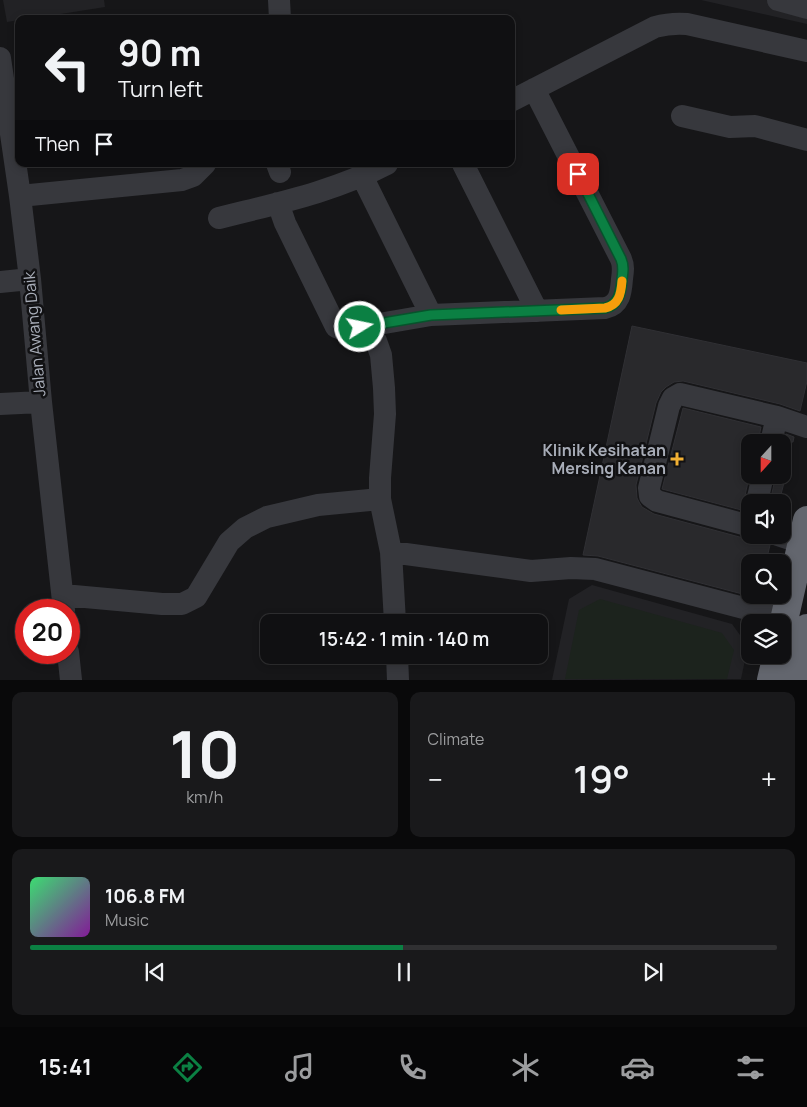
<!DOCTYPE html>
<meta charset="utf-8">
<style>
:root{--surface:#101012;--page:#19191b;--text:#f1f3f6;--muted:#9c9d9f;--line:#303032;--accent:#0b8043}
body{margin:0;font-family:Manrope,sans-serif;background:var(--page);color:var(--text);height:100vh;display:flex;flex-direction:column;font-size:19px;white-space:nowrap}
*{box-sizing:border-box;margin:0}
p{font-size:16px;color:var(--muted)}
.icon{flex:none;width:28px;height:28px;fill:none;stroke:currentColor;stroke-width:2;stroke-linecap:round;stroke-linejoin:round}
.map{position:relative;height:680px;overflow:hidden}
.side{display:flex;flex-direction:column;gap:12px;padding:12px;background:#09090a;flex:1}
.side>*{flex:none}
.hud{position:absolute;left:15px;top:15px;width:500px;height:152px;border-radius:10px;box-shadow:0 2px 8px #0003,0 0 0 1px var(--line);background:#101012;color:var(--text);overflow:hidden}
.needle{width:32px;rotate:201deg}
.controls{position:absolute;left:741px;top:434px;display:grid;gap:10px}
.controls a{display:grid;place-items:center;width:50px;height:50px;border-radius:10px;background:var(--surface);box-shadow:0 2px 8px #0003,0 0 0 1px var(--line);font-size:25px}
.speed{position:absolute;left:15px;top:599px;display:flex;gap:10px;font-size:25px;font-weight:700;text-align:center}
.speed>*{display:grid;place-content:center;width:65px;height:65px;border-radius:50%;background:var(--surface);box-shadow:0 2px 8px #0003,0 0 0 1px var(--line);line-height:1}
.speed .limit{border:8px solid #d22;background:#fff;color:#111}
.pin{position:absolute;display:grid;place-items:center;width:42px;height:42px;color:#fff;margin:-21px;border-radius:10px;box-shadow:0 2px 8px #0006}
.me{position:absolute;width:55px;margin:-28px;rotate:80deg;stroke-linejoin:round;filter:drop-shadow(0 0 4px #0008)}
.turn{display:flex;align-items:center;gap:18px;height:105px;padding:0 20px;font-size:22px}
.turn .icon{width:65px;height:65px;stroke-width:2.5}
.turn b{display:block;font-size:35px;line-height:42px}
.then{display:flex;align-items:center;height:48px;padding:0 20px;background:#0003;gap:10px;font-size:19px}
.big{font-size:38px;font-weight:600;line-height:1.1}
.side .widget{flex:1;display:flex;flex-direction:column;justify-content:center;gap:8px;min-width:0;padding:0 18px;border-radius:10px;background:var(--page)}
.side .dial{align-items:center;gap:0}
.dial b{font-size:65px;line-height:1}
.song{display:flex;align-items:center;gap:15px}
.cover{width:60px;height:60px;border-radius:8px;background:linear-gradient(135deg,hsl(140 70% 55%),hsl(290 70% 35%))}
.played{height:5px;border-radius:2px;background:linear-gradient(90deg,var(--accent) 50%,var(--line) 50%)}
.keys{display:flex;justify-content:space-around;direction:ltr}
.heat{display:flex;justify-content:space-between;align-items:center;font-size:28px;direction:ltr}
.side .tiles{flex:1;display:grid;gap:12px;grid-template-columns:1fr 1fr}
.widget:last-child{grid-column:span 2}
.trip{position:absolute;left:260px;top:614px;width:288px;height:50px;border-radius:10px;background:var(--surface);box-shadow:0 2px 8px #0003,0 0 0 1px var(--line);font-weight:600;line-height:50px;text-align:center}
.dock{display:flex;height:80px;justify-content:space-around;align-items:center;background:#060607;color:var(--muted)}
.dock .icon{width:35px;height:35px}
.dock .current{color:var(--accent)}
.dock b{font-size:22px;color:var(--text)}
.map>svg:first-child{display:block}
.built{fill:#222225}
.green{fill:#1c231d}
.building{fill:#29292c;stroke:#303034}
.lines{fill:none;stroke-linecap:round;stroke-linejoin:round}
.minor{stroke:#37383d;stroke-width:22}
.highway{stroke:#63666e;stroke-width:28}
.route-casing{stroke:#07532c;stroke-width:12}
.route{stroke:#0b8043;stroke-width:9}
.slow{stroke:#f59e0b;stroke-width:9}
.poi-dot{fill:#f2b134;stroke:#111113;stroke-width:2}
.labels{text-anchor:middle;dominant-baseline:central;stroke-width:5;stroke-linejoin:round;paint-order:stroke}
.street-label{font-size:16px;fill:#a8adb8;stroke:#111113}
.poi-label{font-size:16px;font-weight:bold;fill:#a8adb8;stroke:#111113;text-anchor:end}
</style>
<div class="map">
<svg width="807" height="680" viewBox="0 0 807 680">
<rect width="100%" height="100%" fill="#161618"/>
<!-- built -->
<path class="built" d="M 3,0 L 104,0 L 105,7 L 29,19 L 19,19 L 19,20 L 7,22 Z
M 701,0 L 807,0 L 807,24 Z
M 592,585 L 732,624 L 748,646 L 741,679 L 552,680 L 569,599 Z"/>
<!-- green -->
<path class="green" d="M 600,599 L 722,633 L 734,650 L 727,679 L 565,679 L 579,610 Z"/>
<!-- building -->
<path class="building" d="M 632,326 L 807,363 L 807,381 L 800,411 L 780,404 L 683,381 L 674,382 L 666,387 L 661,392 L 656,403 L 636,485 L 637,498 L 639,502 L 642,507 L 654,514 L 747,539 L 753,539 L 759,535 L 765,535 L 765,538 L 770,545 L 766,562 L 750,562 L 750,596 L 598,556 L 583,555 Z
M 683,408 L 761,427 L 758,442 L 750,442 L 750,473 L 744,500 L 745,506 L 749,512 L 662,489 Z
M 786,434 L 794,437 L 793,442 L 784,442 Z
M 776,475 L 786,475 L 779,502 L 770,502 Z"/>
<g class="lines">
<!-- minor -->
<path class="minor" d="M 279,0 L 280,19
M 778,0 L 807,8
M 0,58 L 20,196 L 30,279 L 41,402 L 64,610
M 511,101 L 655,27 C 666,24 676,23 687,24 L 807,51
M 682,116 L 730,127 L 755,126 L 807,140
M 277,164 L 280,172
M 463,164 L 537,311
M 362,176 L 431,315
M 20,196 L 182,180 L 193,176 L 205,164
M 278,203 L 285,223 L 336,327 L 344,330 L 431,315 L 605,308 C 620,305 621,292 622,279 C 623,272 624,266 621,259 L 534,89
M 219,218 C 278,203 333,192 387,164
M 0,282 L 30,279
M 376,341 L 381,355 L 384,388 L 385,414 L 380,478 L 380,499 L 391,552 L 395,622
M 0,404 L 41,402
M 771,442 L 777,417
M 757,502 L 763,475
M 750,526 L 657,501 L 650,496 L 649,488 L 669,406 L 673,398 L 680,394 L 777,417 L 807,427
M 778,535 L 802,543
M 391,552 L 531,571 L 571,568 L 595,569 L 785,619
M 63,595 L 162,604 L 182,604 L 196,597 L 229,542 L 245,528 L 267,517 L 318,505 L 380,499
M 68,652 L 71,680
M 397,655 L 398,680"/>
<!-- highway -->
<path class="highway" d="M 782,629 L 807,520
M 771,680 L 777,655
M 796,680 L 807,628"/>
</g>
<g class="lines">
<defs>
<path id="route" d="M 360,327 L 431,315 L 605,308 C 619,305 621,292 622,279 C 623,272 624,266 621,259 L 578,174"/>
</defs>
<!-- route casing -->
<use href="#route" class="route-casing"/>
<!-- route -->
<use href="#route" class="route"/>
<!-- slow -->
<path class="slow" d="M 561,310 L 605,308 C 619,305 621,294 622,281"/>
</g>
<!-- markers -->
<path class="poi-dot" d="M674.5 451.5h5v5h5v5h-5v5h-5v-5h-5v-5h5z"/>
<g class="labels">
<!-- street labels -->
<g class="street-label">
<text transform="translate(34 334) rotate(-95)">Jalan Awang Daik</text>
</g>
<!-- poi labels -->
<g class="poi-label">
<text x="666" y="450">Klinik Kesihatan<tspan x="666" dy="18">Mersing Kanan</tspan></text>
</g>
</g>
</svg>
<div class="controls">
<a><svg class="needle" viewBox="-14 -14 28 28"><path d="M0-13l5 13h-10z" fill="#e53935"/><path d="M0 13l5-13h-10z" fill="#9c9d9f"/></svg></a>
<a><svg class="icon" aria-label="sound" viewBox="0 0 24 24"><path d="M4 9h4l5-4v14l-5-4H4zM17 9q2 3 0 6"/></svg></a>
<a><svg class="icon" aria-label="search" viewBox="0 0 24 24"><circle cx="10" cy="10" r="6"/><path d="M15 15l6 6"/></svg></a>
<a><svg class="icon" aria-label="layers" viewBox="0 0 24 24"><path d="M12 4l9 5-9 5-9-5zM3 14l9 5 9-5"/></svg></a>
</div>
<div class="speed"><div class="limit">20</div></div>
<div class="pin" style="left:578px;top:174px;background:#d93025"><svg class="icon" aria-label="arrive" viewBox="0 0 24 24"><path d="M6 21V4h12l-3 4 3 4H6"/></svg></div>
<svg class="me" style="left:360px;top:327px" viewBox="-20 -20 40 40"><circle r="17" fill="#0b8043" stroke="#fff" stroke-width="3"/><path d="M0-11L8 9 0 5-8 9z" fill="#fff"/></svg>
<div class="trip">15:42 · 1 min · 140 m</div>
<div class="hud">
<div class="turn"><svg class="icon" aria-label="left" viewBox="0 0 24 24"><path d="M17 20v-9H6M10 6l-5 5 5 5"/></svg><div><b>90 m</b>Turn left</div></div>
<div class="then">Then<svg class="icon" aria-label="arrive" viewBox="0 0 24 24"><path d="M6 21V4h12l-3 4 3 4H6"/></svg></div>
</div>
</div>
<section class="side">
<div class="tiles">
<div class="widget dial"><b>10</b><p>km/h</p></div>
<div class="widget"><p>Climate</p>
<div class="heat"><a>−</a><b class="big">19°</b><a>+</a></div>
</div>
<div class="widget">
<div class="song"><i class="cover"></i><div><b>106.8 FM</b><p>Music</p></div></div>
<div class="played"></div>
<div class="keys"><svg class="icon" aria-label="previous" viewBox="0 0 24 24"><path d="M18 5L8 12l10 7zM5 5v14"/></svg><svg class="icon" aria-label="pause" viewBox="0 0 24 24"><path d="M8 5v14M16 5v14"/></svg><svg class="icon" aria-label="next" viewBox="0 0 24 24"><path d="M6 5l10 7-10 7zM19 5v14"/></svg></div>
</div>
</div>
</section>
<nav class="dock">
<b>15:41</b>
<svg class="icon current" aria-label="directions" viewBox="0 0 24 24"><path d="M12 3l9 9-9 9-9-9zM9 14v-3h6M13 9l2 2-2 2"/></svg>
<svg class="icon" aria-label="music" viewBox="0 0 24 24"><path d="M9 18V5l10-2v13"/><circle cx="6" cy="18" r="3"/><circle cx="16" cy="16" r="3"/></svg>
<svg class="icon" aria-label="phone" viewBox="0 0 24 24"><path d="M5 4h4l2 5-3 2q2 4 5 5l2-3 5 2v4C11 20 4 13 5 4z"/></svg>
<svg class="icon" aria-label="climate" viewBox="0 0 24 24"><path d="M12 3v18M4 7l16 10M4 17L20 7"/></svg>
<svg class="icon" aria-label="car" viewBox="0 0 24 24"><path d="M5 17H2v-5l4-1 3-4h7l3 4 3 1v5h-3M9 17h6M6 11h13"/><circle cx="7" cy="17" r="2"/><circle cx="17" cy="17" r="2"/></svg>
<svg class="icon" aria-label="filters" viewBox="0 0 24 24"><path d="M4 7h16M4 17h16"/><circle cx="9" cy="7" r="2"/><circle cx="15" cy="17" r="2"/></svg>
</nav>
